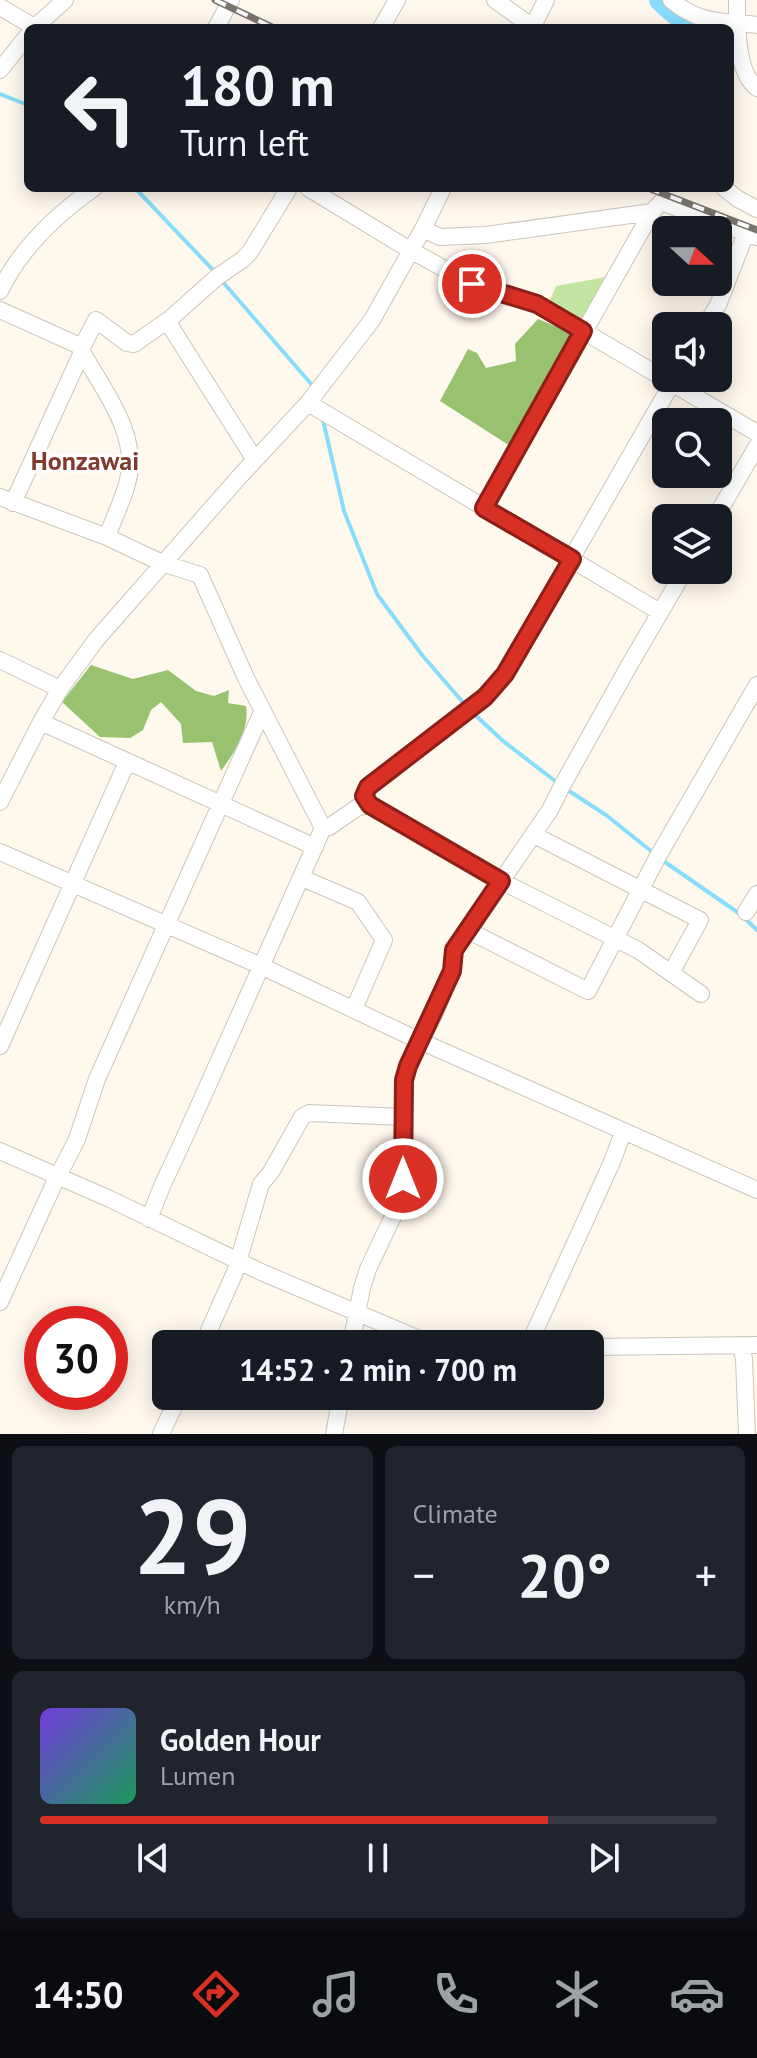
<!DOCTYPE html>
<meta charset="utf-8">
<style>
:root{--surface:#171b24;--page:#20242c;--text:#f1f3f6;--muted:#9ea1a6;--line:#363941;--accent:#d93025}
body{margin:0;font-family:"PT Sans",sans-serif;background:var(--page);color:var(--text);height:100vh;display:flex;flex-direction:column;font-size:30px;white-space:nowrap}
*{box-sizing:border-box;margin:0}
p{font-size:26px;color:var(--muted)}
.icon{flex:none;width:44px;height:44px;fill:none;stroke:currentColor;stroke-width:2;stroke-linecap:round;stroke-linejoin:round}
.map{position:relative;height:1434px;overflow:hidden}
.drawer{display:flex;flex-direction:column;gap:12px;padding:12px;background:#0d0f14;flex:1}
.drawer>*{flex:none}
.banner{position:absolute;left:24px;top:24px;width:710px;height:168px;border-radius:12px;box-shadow:0 4px 20px #0003;background:#171b24;color:var(--text);overflow:hidden}
.needle{width:52px;rotate:111deg}
.tools{position:absolute;left:652px;top:216px;display:grid;gap:16px}
.tools a{display:grid;place-items:center;width:80px;height:80px;border-radius:12px;background:var(--surface);box-shadow:0 4px 20px #0003;font-size:40px}
.speed{position:absolute;left:24px;top:1306px;display:flex;gap:16px;font-size:40px;font-weight:700;text-align:center}
.speed>*{display:grid;place-content:center;width:104px;height:104px;border-radius:50%;background:var(--surface);box-shadow:0 4px 20px #0003;line-height:1}
.speed .limit{border:12px solid #d22;background:#fff;color:#111}
.pin{position:absolute;display:grid;place-items:center;width:68px;height:68px;color:#fff;margin:-34px;border:4px solid #fff;border-radius:50%;box-shadow:0 2px 8px #0007}
.me{position:absolute;width:88px;margin:-44px;rotate:0deg;stroke-linejoin:round;filter:drop-shadow(0 0 6px #0008)}
.turn{display:flex;align-items:center;gap:28px;height:168px;padding:0 24px;font-size:36px}
.turn .icon{width:104px;height:104px;stroke-width:2.5}
.turn b{display:block;font-size:56px;line-height:68px}
.big{font-size:60px;font-weight:600;line-height:1.1}
.drawer .tile{flex:1;display:flex;flex-direction:column;justify-content:center;gap:12px;min-width:0;padding:0 28px;border-radius:12px;background:var(--page)}
.drawer .dial{align-items:center;gap:0}
.dial b{font-size:104px;line-height:1}
.song{display:flex;align-items:center;gap:24px}
.cover{width:96px;height:96px;border-radius:12px;background:linear-gradient(135deg,hsl(260 70% 55%),hsl(150 70% 35%))}
.played{height:8px;border-radius:4px;background:linear-gradient(90deg,var(--accent) 75%,var(--line) 75%)}
.keys{display:flex;justify-content:space-around;direction:ltr}
.heat{display:flex;justify-content:space-between;align-items:center;font-size:44px;direction:ltr}
.drawer .tiles{flex:1;display:grid;gap:12px;grid-template-columns:1fr 1fr}
.tile:last-child{grid-column:span 2}
.trip{position:absolute;left:152px;top:1330px;width:452px;height:80px;border-radius:12px;background:var(--surface);box-shadow:0 4px 20px #0003;font-weight:600;line-height:80px;text-align:center}
.tab-bar{display:flex;height:128px;justify-content:space-around;align-items:center;background:#090b0e;color:var(--muted)}
.tab-bar .icon{width:56px;height:56px}
.tab-bar .on{color:var(--accent)}
.tab-bar b{font-size:36px;color:var(--text)}
.map>svg:first-child{display:block}
.green{fill:#c2e5a2}
.forest{fill:#98c170}
.lines{fill:none;stroke-linecap:round;stroke-linejoin:round}
.stream{stroke:#88ddfd;stroke-width:4}
.river{stroke:#88ddfd;stroke-width:22}
.minor-casing{stroke:#cbc5ba;stroke-width:18}
.minor{stroke:#fff;stroke-width:16}
.rail-casing{stroke:#79756e;stroke-width:7}
.rail{stroke:#fff;stroke-width:4;stroke-dasharray:12;stroke-linecap:butt}
.route-casing{stroke:#8d1f18;stroke-width:20}
.route{stroke:#d93025;stroke-width:14}
.labels{text-anchor:middle;dominant-baseline:central;stroke-width:6;stroke-linejoin:round;paint-order:stroke}
.neighbourhood-label{font-size:26px;font-weight:bold;fill:#803a2e;stroke:#fff}
</style>
<div class="map">
<svg width="757" height="1434" viewBox="0 0 757 1434">
<rect width="100%" height="100%" fill="#fff8ed"/>
<!-- green -->
<path class="green" d="M 606,277 L 581,320 L 550,300 L 556,286 Z"/>
<!-- forest -->
<path class="forest" d="M 538,319 L 574,334 L 510,446 L 440,401 L 468,349 L 477,353 L 486,368 L 516,361 L 515,344 Z
M 91,665 L 133,679 L 168,670 L 196,691 L 214,696 L 229,690 L 228,703 L 246,706 C 250,729 234,753 221,771 L 212,742 L 183,743 L 181,724 L 161,702 L 151,710 L 143,730 L 130,738 L 100,737 L 62,702 Z"/>
<g class="lines">
<!-- stream -->
<path class="stream" d="M 0,94 L 28,105
M 135,188 L 214,271
M 222,281 L 312,385
M 323,420 L 344,511 L 377,594 L 422,655 L 467,707
M 473,713 L 503,741 L 559,784
M 566,789 L 606,815 L 656,855
M 662,860 L 740,914 L 757,930"/>
<!-- river -->
<path class="river" d="M 660,0 C 679,19 690,25 717,28"/>
<defs>
<path id="minor" d="M 495,0 L 534,28
M 671,0 C 699,24 722,21 757,25
M 737,0 C 737,25 736,73 757,88
M 0,7 L 36,28
M 34,28 L 65,0
M 216,28 L 231,0
M 381,28 L 397,0
M 532,28 L 546,0
M 0,70 L 28,35
M 308,188 L 410,250 L 472,284 L 537,304 L 757,433
M 724,188 L 738,199 L 757,209
M 652,212 L 661,202 L 757,237
M 423,229 L 440,237 L 486,235 L 652,212 L 484,508
M 0,291 C 20,249 56,215 94,188
M 0,310 L 82,347
M 167,321 L 255,460
M 705,326 L 718,305 L 746,233
M 82,352 C 104,391 141,436 127,484 C 122,502 113,520 107,537
M 308,403 L 660,612
M 0,497 L 107,537 L 162,563 L 200,575 L 246,678 L 323,828
M 13,503 L 82,352 L 82,347 L 96,320 L 127,343 L 134,344 L 171,318 L 217,277 L 242,260 L 250,252 L 289,188
M 715,518 L 757,446
M 0,660 L 60,689
M 41,722 L 315,847
M 0,802 L 41,722 L 60,689 L 96,640 L 240,476 L 308,403 L 372,320 L 423,229 L 443,188
M 370,805 L 364,796 L 368,787 L 473,707 L 485,697 L 505,674 L 675,378
M 534,835 L 700,920 L 671,973
M 0,852 L 261,966 L 420,1041 L 757,1190
M 302,878 L 358,902 L 384,940 L 354,1009
M 746,912 L 757,894
M 467,930 L 588,991 L 657,858 L 757,685
M 0,1046 L 127,762
M 0,1151 L 110,1199 L 261,1272 L 431,1344
M 149,1219 L 162,1186 L 183,1141 L 323,828 L 329,827 L 358,807 L 370,805 L 501,881 L 638,950 L 701,994
M 0,1302 L 53,1186 L 77,1139 L 97,1079 L 262,712
M 203,1344 L 235,1272 L 261,1184 L 271,1172 L 302,1117 L 309,1113 L 403,1117
M 351,1344 L 362,1288 L 368,1269 L 396,1210 L 400,1196 L 404,1167 L 403,1117 L 404,1080 L 414,1052 L 433,1017 L 452,971 L 454,950 L 550,810 L 563,784 L 630,664 L 685,570
M 529,1344 L 612,1162 L 623,1132
M 741,1345 L 744,1359 L 747,1434
M 590,1347 L 757,1345
M 161,1434 L 179,1396
M 334,1434 L 341,1396"/>
</defs>
<!-- minor casing -->
<use href="#minor" class="minor-casing"/>
<!-- minor -->
<use href="#minor" class="minor"/>
<defs>
<path id="rail" d="M 215,0 L 274,28
M 648,188 L 757,230"/>
</defs>
<!-- rail casing -->
<use href="#rail" class="rail-casing"/>
<!-- rail -->
<use href="#rail" class="rail"/>
</g>
<g class="lines">
<defs>
<path id="route" d="M 403,1179 L 404,1080 L 408,1066 L 452,971 L 454,950 L 501,881 L 370,805 L 364,796 L 368,787 L 485,697 L 505,674 L 572,559 L 484,508 L 583,331 L 537,304 L 472,284"/>
</defs>
<!-- route casing -->
<use href="#route" class="route-casing"/>
<!-- route -->
<use href="#route" class="route"/>
</g>
<g class="labels">
<!-- neighbourhood labels -->
<g class="neighbourhood-label">
<text x="85" y="460">Honzawai</text>
</g>
</g>
</svg>
<div class="tools">
<a><svg class="needle" viewBox="-14 -14 28 28"><path d="M0-13l5 13h-10z" fill="#e53935"/><path d="M0 13l5-13h-10z" fill="#9ea1a6"/></svg></a>
<a><svg class="icon" aria-label="sound" viewBox="0 0 24 24"><path d="M4 9h4l5-4v14l-5-4H4zM17 9q2 3 0 6"/></svg></a>
<a><svg class="icon" aria-label="search" viewBox="0 0 24 24"><circle cx="10" cy="10" r="6"/><path d="M15 15l6 6"/></svg></a>
<a><svg class="icon" aria-label="layers" viewBox="0 0 24 24"><path d="M12 4l9 5-9 5-9-5zM3 14l9 5 9-5"/></svg></a>
</div>
<div class="speed"><div class="limit">30</div></div>
<div class="pin" style="left:472px;top:284px;background:#d93025"><svg class="icon" aria-label="arrive" viewBox="0 0 24 24"><path d="M6 21V4h12l-3 4 3 4H6"/></svg></div>
<svg class="me" style="left:403px;top:1179px" viewBox="-20 -20 40 40"><circle r="17" fill="#d93025" stroke="#fff" stroke-width="3"/><path d="M0-11L8 9 0 5-8 9z" fill="#fff"/></svg>
<div class="trip">14:52 · 2 min · 700 m</div>
<div class="banner">
<div class="turn"><svg class="icon" aria-label="left" viewBox="0 0 24 24"><path d="M17 20v-9H6M10 6l-5 5 5 5"/></svg><div><b>180 m</b>Turn left</div></div>
</div>
</div>
<section class="drawer">
<div class="tiles">
<div class="tile dial"><b>29</b><p>km/h</p></div>
<div class="tile"><p>Climate</p>
<div class="heat"><a>−</a><b class="big">20°</b><a>+</a></div>
</div>
<div class="tile">
<div class="song"><i class="cover"></i><div><b>Golden Hour</b><p>Lumen</p></div></div>
<div class="played"></div>
<div class="keys"><svg class="icon" aria-label="previous" viewBox="0 0 24 24"><path d="M18 5L8 12l10 7zM5 5v14"/></svg><svg class="icon" aria-label="pause" viewBox="0 0 24 24"><path d="M8 5v14M16 5v14"/></svg><svg class="icon" aria-label="next" viewBox="0 0 24 24"><path d="M6 5l10 7-10 7zM19 5v14"/></svg></div>
</div>
</div>
</section>
<nav class="tab-bar">
<b>14:50</b>
<svg class="icon on" aria-label="directions" viewBox="0 0 24 24"><path d="M12 3l9 9-9 9-9-9zM9 14v-3h6M13 9l2 2-2 2"/></svg>
<svg class="icon" aria-label="music" viewBox="0 0 24 24"><path d="M9 18V5l10-2v13"/><circle cx="6" cy="18" r="3"/><circle cx="16" cy="16" r="3"/></svg>
<svg class="icon" aria-label="phone" viewBox="0 0 24 24"><path d="M5 4h4l2 5-3 2q2 4 5 5l2-3 5 2v4C11 20 4 13 5 4z"/></svg>
<svg class="icon" aria-label="climate" viewBox="0 0 24 24"><path d="M12 3v18M4 7l16 10M4 17L20 7"/></svg>
<svg class="icon" aria-label="car" viewBox="0 0 24 24"><path d="M5 17H2v-5l4-1 3-4h7l3 4 3 1v5h-3M9 17h6M6 11h13"/><circle cx="7" cy="17" r="2"/><circle cx="17" cy="17" r="2"/></svg>
</nav>
